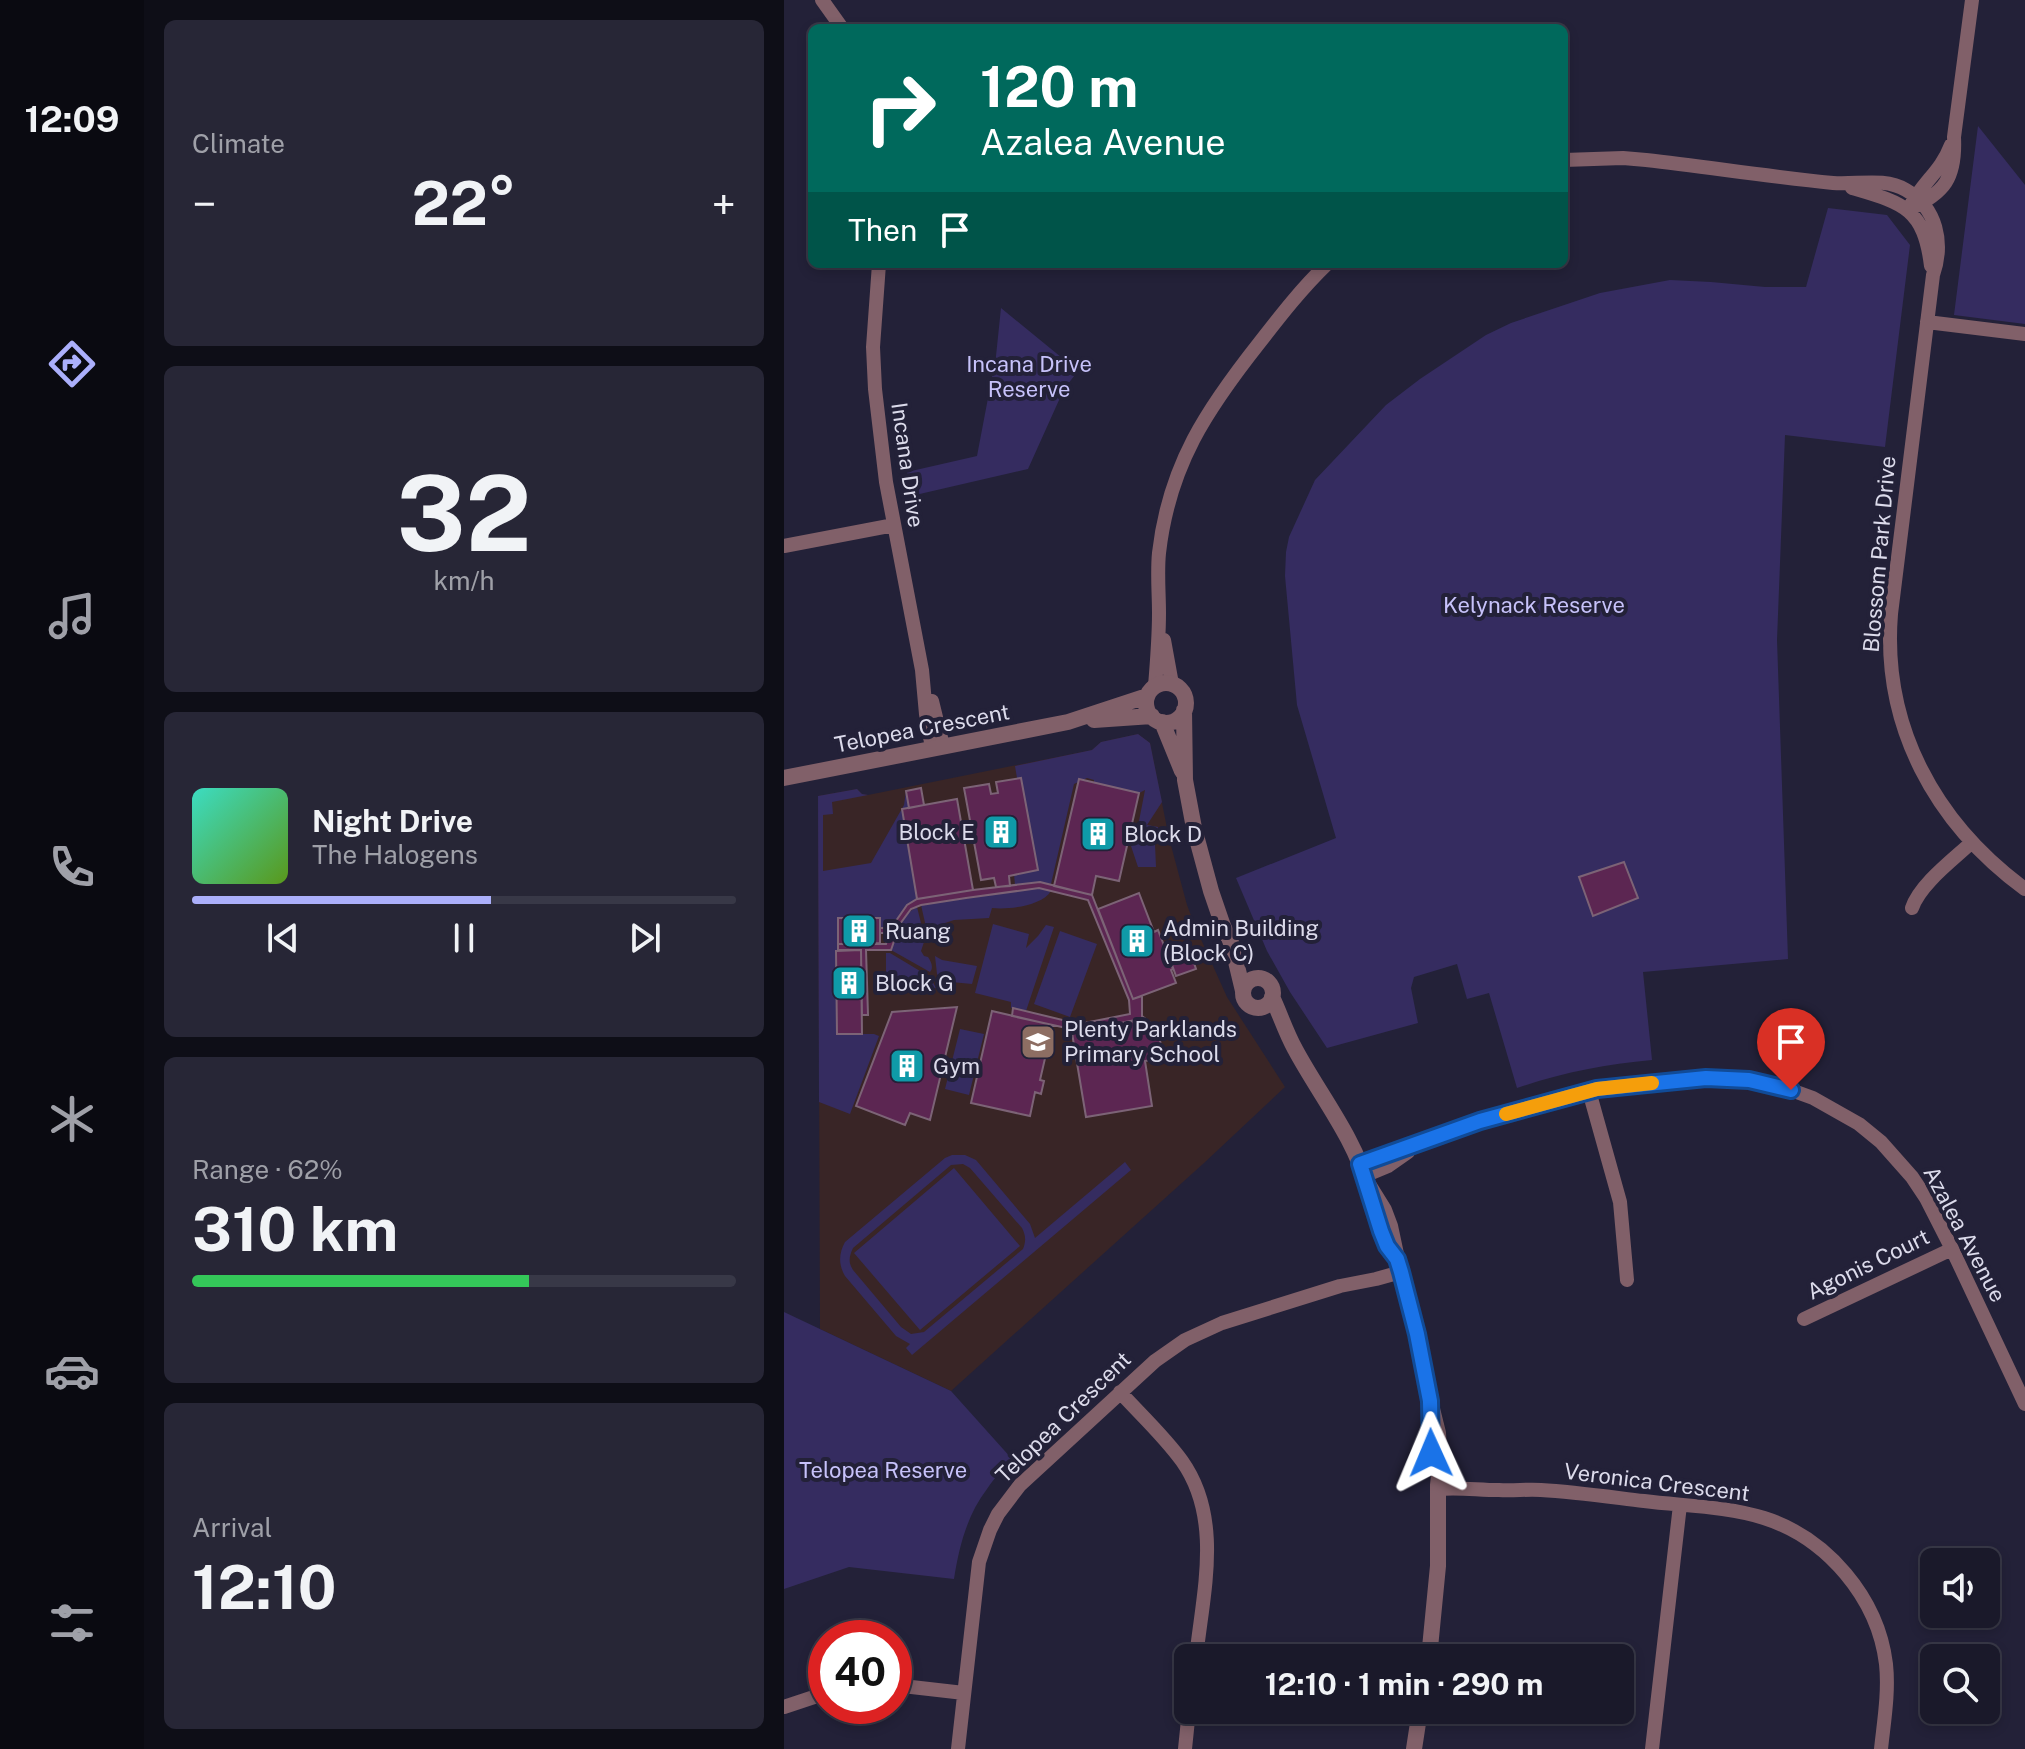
<!DOCTYPE html>
<meta charset="utf-8">
<style>
:root{--surface:#1a192a;--page:#272636;--text:#f1f3f6;--muted:#9fa0a8;--line:#383847;--accent:#abaffb}
body{margin:0;font-family:"Public Sans",sans-serif;background:var(--page);color:var(--text);height:100vh;display:flex;flex-direction:column;font-size:30px;white-space:nowrap}
*{box-sizing:border-box;margin:0}
p{font-size:26px;color:var(--muted)}
.icon{flex:none;width:44px;height:44px;fill:none;stroke:currentColor;stroke-width:2;stroke-linecap:round;stroke-linejoin:round}
.map{position:relative;flex:1;overflow:hidden}
.drawer{display:flex;flex-direction:column;gap:20px;padding:20px;background:#0e0e17;width:640px}
.drawer>*{flex:none}
.banner{position:absolute;left:24px;top:24px;width:760px;height:244px;border-radius:12px;box-shadow:0 4px 12px #0003,0 0 0 2px var(--line);background:#00695c;color:#fff;overflow:hidden}
.fabs{position:absolute;left:1136px;top:1548px;display:grid;gap:16px}
.fabs a{display:grid;place-items:center;width:80px;height:80px;border-radius:12px;background:var(--surface);box-shadow:0 4px 12px #0003,0 0 0 2px var(--line);font-size:40px}
.speed{position:absolute;left:24px;top:1620px;display:flex;gap:16px;font-size:40px;font-weight:700;text-align:center}
.speed>*{display:grid;place-content:center;width:104px;height:104px;border-radius:50%;background:var(--surface);box-shadow:0 4px 12px #0003,0 0 0 2px var(--line);line-height:1}
.speed .limit{border:12px solid #d22;background:#fff;color:#111}
.pin{position:absolute;display:grid;place-items:center;width:68px;height:68px;color:#fff;margin:-82px -34px;border-radius:50% 50% 50% 0;rotate:-45deg;box-shadow:0 0 8px #0007}
.pin .icon{rotate:45deg}
.me{position:absolute;width:88px;margin:-44px;rotate:359deg;stroke-linejoin:round;filter:drop-shadow(0 0 6px #0008)}
.turn{display:flex;align-items:center;gap:28px;height:168px;padding:0 40px;font-size:36px}
.turn .icon{width:104px;height:104px;stroke-width:2.5}
.turn b{display:block;font-size:56px;line-height:68px}
.then{display:flex;align-items:center;height:76px;padding:0 40px;background:#0003;gap:16px;font-size:30px}
.big{font-size:60px;font-weight:700;line-height:1.1}
.drawer .card{flex:1;display:flex;flex-direction:column;justify-content:center;gap:12px;min-width:0;padding:0 28px;border-radius:12px;background:var(--page)}
.drawer .dial{align-items:center;gap:0}
.dial b{font-size:104px;line-height:1}
.song{display:flex;align-items:center;gap:24px}
.cover{width:96px;height:96px;border-radius:12px;background:linear-gradient(135deg,hsl(170 70% 55%),hsl(90 70% 35%))}
.played{height:8px;border-radius:4px;background:linear-gradient(90deg,var(--accent) 55%,var(--line) 55%)}
.keys{display:flex;justify-content:space-around;direction:ltr}
.heat{display:flex;justify-content:space-between;align-items:center;font-size:44px;direction:ltr}
.charge{height:12px;border-radius:6px;background:linear-gradient(90deg,#34c759 62%,var(--line) 0)}
.trip{position:absolute;left:390px;top:1644px;width:460px;height:80px;border-radius:12px;background:var(--surface);box-shadow:0 4px 12px #0003,0 0 0 2px var(--line);font-weight:700;line-height:80px;text-align:center}
main{display:flex;flex:1;min-height:0}
.dock{display:flex;flex-direction:column;width:144px;justify-content:space-around;align-items:center;background:#0a0a11;color:var(--muted)}
.dock .icon{width:56px;height:56px}
.dock .active{color:var(--accent)}
.dock b{font-size:36px;color:var(--text)}
.map>svg:first-child{display:block}
.education{fill:#392526}
.green{fill:#352c60;fill-rule:evenodd}
.building{fill:#5c2652;stroke:#7c6376;stroke-width:2}
.lines{fill:none;stroke-linecap:round;stroke-linejoin:round}
.minor{stroke:#816069;stroke-width:14}
.tertiary{stroke:#816069;stroke-width:16}
.route-casing{stroke:#114b97;stroke-width:20}
.route{stroke:#1a73e8;stroke-width:14}
.slow{stroke:#f59e0b;stroke-width:14}
.labels{text-anchor:middle;dominant-baseline:central;stroke-width:8;stroke-linejoin:round;paint-order:stroke}
.park-label{font-size:22px;fill:#c7c2fa;stroke:#232138}
.street-label{font-size:22px;fill:#dcdbeb;stroke:#232138}
.poi-label{font-size:22px;fill:#dcdbeb;stroke:#232138;text-anchor:start}
</style>
<main>
<nav class="dock">
<b>12:09</b>
<svg class="icon active" aria-label="directions" viewBox="0 0 24 24"><path d="M12 3l9 9-9 9-9-9zM9 14v-3h6M13 9l2 2-2 2"/></svg>
<svg class="icon" aria-label="music" viewBox="0 0 24 24"><path d="M9 18V5l10-2v13"/><circle cx="6" cy="18" r="3"/><circle cx="16" cy="16" r="3"/></svg>
<svg class="icon" aria-label="phone" viewBox="0 0 24 24"><path d="M5 4h4l2 5-3 2q2 4 5 5l2-3 5 2v4C11 20 4 13 5 4z"/></svg>
<svg class="icon" aria-label="climate" viewBox="0 0 24 24"><path d="M12 3v18M4 7l16 10M4 17L20 7"/></svg>
<svg class="icon" aria-label="car" viewBox="0 0 24 24"><path d="M5 17H2v-5l4-1 3-4h7l3 4 3 1v5h-3M9 17h6M6 11h13"/><circle cx="7" cy="17" r="2"/><circle cx="17" cy="17" r="2"/></svg>
<svg class="icon" aria-label="filters" viewBox="0 0 24 24"><path d="M4 7h16M4 17h16"/><circle cx="9" cy="7" r="2"/><circle cx="15" cy="17" r="2"/></svg>
</nav>
<section class="drawer">
<div class="card"><p>Climate</p>
<div class="heat"><a>−</a><b class="big">22°</b><a>+</a></div>
</div>
<div class="card dial"><b>32</b><p>km/h</p></div>
<div class="card">
<div class="song"><i class="cover"></i><div><b>Night Drive</b><p>The Halogens</p></div></div>
<div class="played"></div>
<div class="keys"><svg class="icon" aria-label="previous" viewBox="0 0 24 24"><path d="M18 5L8 12l10 7zM5 5v14"/></svg><svg class="icon" aria-label="pause" viewBox="0 0 24 24"><path d="M8 5v14M16 5v14"/></svg><svg class="icon" aria-label="next" viewBox="0 0 24 24"><path d="M6 5l10 7-10 7zM19 5v14"/></svg></div>
</div>
<div class="card"><p>Range · 62%</p><b class="big">310 km</b><div class="charge"></div></div>
<div class="card"><p>Arrival</p><b class="big">12:10</b></div>
</section>
<div class="map">
<svg width="1241" height="1749" viewBox="0 0 1241 1749">
<rect width="100%" height="100%" fill="#232138"/>
<!-- education -->
<path class="education" d="M 354,734 L 366,743 L 385,838 L 403,905 L 411,926 L 443,997 L 501,1087 L 420,1163 L 167,1391 L 36,1329 L 34,796 L 73,789 L 78,794 L 84,795 L 308,750 L 317,742 Z"/>
<!-- green -->
<path class="green" d="M 1194,126 L 1241,185 L 1241,324 L 1170,315 Z
M 1044,208 L 1103,215 L 1126,245 L 1101,447 L 1001,435 L 993,640 L 1004,959 L 859,972 L 868,1060 C 821,1064 777,1073 733,1088 L 705,993 L 683,999 L 673,964 L 630,977 L 627,988 L 634,1023 L 543,1048 L 506,992 L 483,951 L 452,878 L 552,838 L 513,705 L 501,576 L 502,552 L 505,537 L 531,480 L 602,405 L 636,379 L 702,335 L 727,323 L 816,293 L 886,280 L 927,282 L 981,287 L 1022,287 Z
M 217,308 L 294,371 L 280,389 L 244,469 L 127,496 L 123,472 L 193,456 L 212,356 Z
M 354,734 L 366,743 L 378,802 L 363,825 L 374,827 L 371,844 L 372,867 L 354,867 L 347,846 L 355,825 L 361,825 L 355,821 L 361,790 L 355,793 L 310,783 L 310,780 L 303,778 L 290,784 L 267,884 L 256,882 L 231,885 L 230,874 L 237,778 L 233,778 L 231,766 L 308,750 L 317,742 Z
M 73,789 L 78,794 L 84,795 L 48,802 L 49,814 L 39,815 L 39,871 L 87,863 L 120,805 L 122,791 L 125,808 L 118,809 L 133,899 L 123,905 L 107,928 L 96,928 L 95,918 L 54,918 L 54,950 L 52,951 L 54,1034 L 90,1034 L 95,1036 L 66,1114 L 35,1102 L 34,796 Z
M 255,888 L 267,891 C 258,906 224,910 208,908 L 205,918 L 170,920 L 146,928 L 142,927 L 137,905 Z
M 133,907 L 141,939 L 137,951 L 140,956 L 144,957 C 147,961 150,968 146,972 L 107,950 C 112,933 117,915 133,907 Z
M 209,924 L 245,934 L 242,948 L 254,936 L 262,925 L 270,927 L 242,1011 L 227,1008 L 227,1002 L 191,993 Z
M 276,931 L 313,944 L 286,1017 L 250,1004 Z
M 102,953 L 106,953 L 146,977 L 152,988 L 141,991 L 102,990 Z
M 151,956 L 158,960 L 193,966 L 188,984 L 157,981 L 153,974 Z
M 176,1029 L 200,1034 L 185,1095 L 161,1089 Z
M 168,1155 L 181,1155 L 192,1160 L 246,1224 L 251,1238 L 341,1162 L 347,1170 L 128,1355 L 122,1348 L 126,1344 L 112,1336 L 61,1276 C 54,1264 55,1253 61,1242 L 161,1158 ZM 179,1164 L 186,1168 L 238,1228 C 242,1236 242,1241 239,1249 L 140,1332 L 127,1334 L 117,1327 L 69,1270 C 64,1262 65,1257 69,1248 L 167,1165 Z
M 170,1168 L 236,1246 L 136,1330 L 70,1253 Z
M 0,1312 L 167,1391 L 228,1459 C 220,1469 210,1478 203,1489 C 183,1515 175,1547 170,1579 L 65,1567 L 0,1589 Z"/>
<!-- building -->
<path class="building" d="M 237,778 L 254,870 L 225,876 L 226,886 L 212,887 L 210,878 L 197,880 L 180,788 L 205,784 L 207,794 L 214,793 L 212,782 Z
M 295,779 L 355,793 L 335,881 L 312,876 L 308,895 L 270,886 Z
M 137,788 L 140,805 L 125,808 L 122,791 Z
M 173,799 L 189,890 L 133,899 L 118,809 Z
M 840,862 L 854,898 L 809,916 L 795,877 Z
M 256,882 L 308,895 L 349,999 L 358,996 L 358,1016 L 374,1029 L 368,1030 L 356,1019 L 296,1031 L 228,1016 L 229,1008 L 295,1024 L 346,1014 L 345,1000 L 304,900 L 255,888 L 182,898 L 137,905 L 127,909 L 116,924 L 107,950 L 82,950 L 84,1015 L 78,1015 L 77,950 L 54,950 L 54,944 L 102,944 L 105,933 L 96,933 L 96,928 L 107,928 L 123,905 L 133,899 L 189,890 Z
M 355,893 L 370,932 L 374,930 L 389,969 L 387,970 L 392,983 L 349,999 L 314,909 Z
M 54,918 L 96,918 L 96,943 L 54,944 Z
M 403,943 L 412,969 L 392,976 L 383,951 Z
M 77,950 L 78,1034 L 53,1034 L 52,951 Z
M 173,1007 L 146,1120 L 126,1113 L 121,1125 L 72,1106 L 108,1012 Z
M 208,1011 L 268,1025 L 265,1039 L 268,1040 L 265,1054 L 262,1054 L 256,1080 L 260,1081 L 257,1094 L 251,1092 L 246,1116 L 187,1103 Z
M 352,1021 L 354,1032 L 374,1029 L 379,1058 L 361,1061 L 368,1106 L 302,1117 L 288,1033 Z"/>
<g class="lines">
<!-- minor -->
<path class="minor" d="M 38,0 L 58,28
M 780,160 L 839,158 L 862,160 C 924,167 987,177 1049,183 C 1073,185 1100,177 1122,190 C 1153,208 1160,243 1149,275 L 1107,614 C 1098,726 1151,823 1241,889
M 1068,188 C 1119,203 1140,208 1147,266
M 1128,203 C 1141,180 1157,171 1167,145
M 1124,210 C 1161,193 1172,178 1170,137 L 1188,0
M 95,264 L 89,347 L 91,389 L 102,482 L 138,670 L 142,714 L 148,748
M 1143,322 L 1241,334
M 0,546 L 110,525
M 380,640 L 388,684
M 371,686 C 373,662 375,637 375,613 C 375,593 373,573 375,553 C 385,465 423,409 476,342 C 497,315 518,288 543,264
M 148,701 L 159,746
M 1128,908 C 1136,884 1170,859 1188,842
M 805,1091 L 836,1202 L 843,1280
M 576,1164 L 696,1121 L 813,1089 L 922,1078 L 965,1080 L 1007,1090 L 1029,1098 L 1075,1124 L 1097,1142 L 1128,1177 L 1142,1198 L 1168,1249 L 1241,1404
M 580,1176 L 604,1166 L 624,1152
M 1020,1319 L 1168,1249
M 336,1392 C 356,1414 380,1436 398,1461 C 439,1519 419,1592 412,1658
M 654,1489 C 675,1487 694,1490 715,1490 C 729,1491 743,1489 757,1490 C 791,1492 826,1497 860,1501 C 899,1506 942,1506 980,1518 C 1043,1538 1094,1598 1102,1664 C 1105,1692 1100,1721 1097,1749
M 110,1685 L 180,1693
M 0,1707 L 42,1693
M 174,1749 L 195,1562 L 206,1530 L 214,1514 L 236,1485 L 371,1361 L 401,1340 L 438,1323 L 556,1286 L 592,1279 L 617,1272
M 401,1749 L 405,1710
M 868,1749 L 896,1505"/>
<!-- tertiary -->
<path class="tertiary" d="M362 703a20 20 0 1 1 40 0a20 20 0 1 1-40 0Z
M 400,710 L 401,780 L 410,828 L 427,891 L 439,926 L 448,945 L 459,991
M 310,720 L 368,716
M 378,722 L 398,771
M 0,778 L 284,722 L 363,696
M459 993a15 15 0 1 1 30 0a15 15 0 1 1-30 0Z
M 488,997 C 496,1014 502,1033 511,1049 C 535,1094 571,1138 584,1188
M 582,1181 L 600,1210 L 606,1226 L 613,1259 L 633,1334 L 646,1401 L 654,1433 L 656,1467 L 654,1485 L 654,1566 L 645,1658
M 630,1749 L 636,1710"/>
</g>
<g class="lines">
<defs>
<path id="route" d="M 647,1453 L 646,1401 L 633,1334 L 617,1272 L 613,1259 L 603,1246 L 597,1231 L 576,1164 L 696,1121 L 813,1089 L 922,1078 L 965,1080 L 1007,1090"/>
</defs>
<!-- route casing -->
<use href="#route" class="route-casing"/>
<!-- route -->
<use href="#route" class="route"/>
<!-- slow -->
<path class="slow" d="M 722,1114 L 813,1089 L 868,1083"/>
</g>
<!-- icons -->
<defs>
<symbol id="building-square" viewBox="-11 -11 22 22"><rect x="-9" y="-9" width="18" height="18" rx="4" fill="#0f9aa8" stroke="#232138"/><path d="M-4-6H4V6H1V3H-1V6H-4ZM-2.5-4.3h1.7v1.8h-1.7ZM.8-4.3h1.7v1.8H.8ZM-2.5-1h1.7V.8h-1.7ZM.8-1h1.7V.8H.8Z" fill="#fff"/></symbol>
<symbol id="school-square" viewBox="-11 -11 22 22"><rect x="-9" y="-9" width="18" height="18" rx="4" fill="#8d6e63" stroke="#232138"/><path d="M0-5L7-2L0 1L-7-2ZM-4 1L0 2.5L4 1V4Q0 6-4 4Z" fill="#fff"/></symbol>
</defs>
<g fill-rule="evenodd">
<use href="#building-square" x="197" y="812" width="40" height="40"/>
<use href="#building-square" x="294" y="814" width="40" height="40"/>
<use href="#building-square" x="55" y="911" width="40" height="40"/>
<use href="#building-square" x="333" y="921" width="40" height="40"/>
<use href="#building-square" x="45" y="963" width="40" height="40"/>
<use href="#school-square" x="234" y="1022" width="40" height="40"/>
<use href="#building-square" x="103" y="1046" width="40" height="40"/>
</g>
<g class="labels">
<!-- park labels -->
<g class="park-label">
<text x="245" y="364">Incana Drive<tspan x="245" dy="25">Reserve</tspan></text>
<text x="750" y="605">Kelynack Reserve</text>
<text x="99" y="1470">Telopea Reserve</text>
</g>
<!-- street labels -->
<g class="street-label">
<text transform="translate(124 465) rotate(82)">Incana Drive</text>
<text transform="translate(1095 554) rotate(-85)">Blossom Park Drive</text>
<text transform="translate(138 728) rotate(-11)">Telopea Crescent</text>
<text transform="translate(1181 1234) rotate(62)">Azalea Avenue</text>
<text transform="translate(1084 1264) rotate(-26)">Agonis Court</text>
<text transform="translate(279 1417) rotate(-44)">Telopea Crescent</text>
<text transform="translate(873 1482) rotate(7)">Veronica Crescent</text>
</g>
<!-- poi labels -->
<g class="poi-label">
<text x="191" y="832" text-anchor="end">Block E</text>
<text x="340" y="834">Block D</text>
<text x="379" y="928">Admin Building<tspan x="379" dy="25">(Block C)</tspan></text>
<text x="101" y="931">Ruang</text>
<text x="91" y="983">Block G</text>
<text x="280" y="1029">Plenty Parklands<tspan x="280" dy="25">Primary School</tspan></text>
<text x="149" y="1066">Gym</text>
</g>
</g>
</svg>
<div class="fabs">
<a><svg class="icon" aria-label="sound" viewBox="0 0 24 24"><path d="M4 9h4l5-4v14l-5-4H4zM17 9q2 3 0 6"/></svg></a>
<a><svg class="icon" aria-label="search" viewBox="0 0 24 24"><circle cx="10" cy="10" r="6"/><path d="M15 15l6 6"/></svg></a>
</div>
<div class="speed"><div class="limit">40</div></div>
<div class="pin" style="left:1007px;top:1090px;background:#d93025"><svg class="icon" aria-label="arrive" viewBox="0 0 24 24"><path d="M6 21V4h12l-3 4 3 4H6"/></svg></div>
<svg class="me" style="left:647px;top:1453px" viewBox="-20 -20 40 40"><path d="M0-17L14 15 0 8-14 15z" fill="#1a73e8" stroke="#fff" stroke-width="4"/></svg>
<div class="trip">12:10 · 1 min · 290 m</div>
<div class="banner">
<div class="turn"><svg class="icon" aria-label="right" viewBox="0 0 24 24"><path d="M7 20v-9h11M14 6l5 5-5 5"/></svg><div><b>120 m</b>Azalea Avenue</div></div>
<div class="then">Then<svg class="icon" aria-label="arrive" viewBox="0 0 24 24"><path d="M6 21V4h12l-3 4 3 4H6"/></svg></div>
</div>
</div>
</main>
